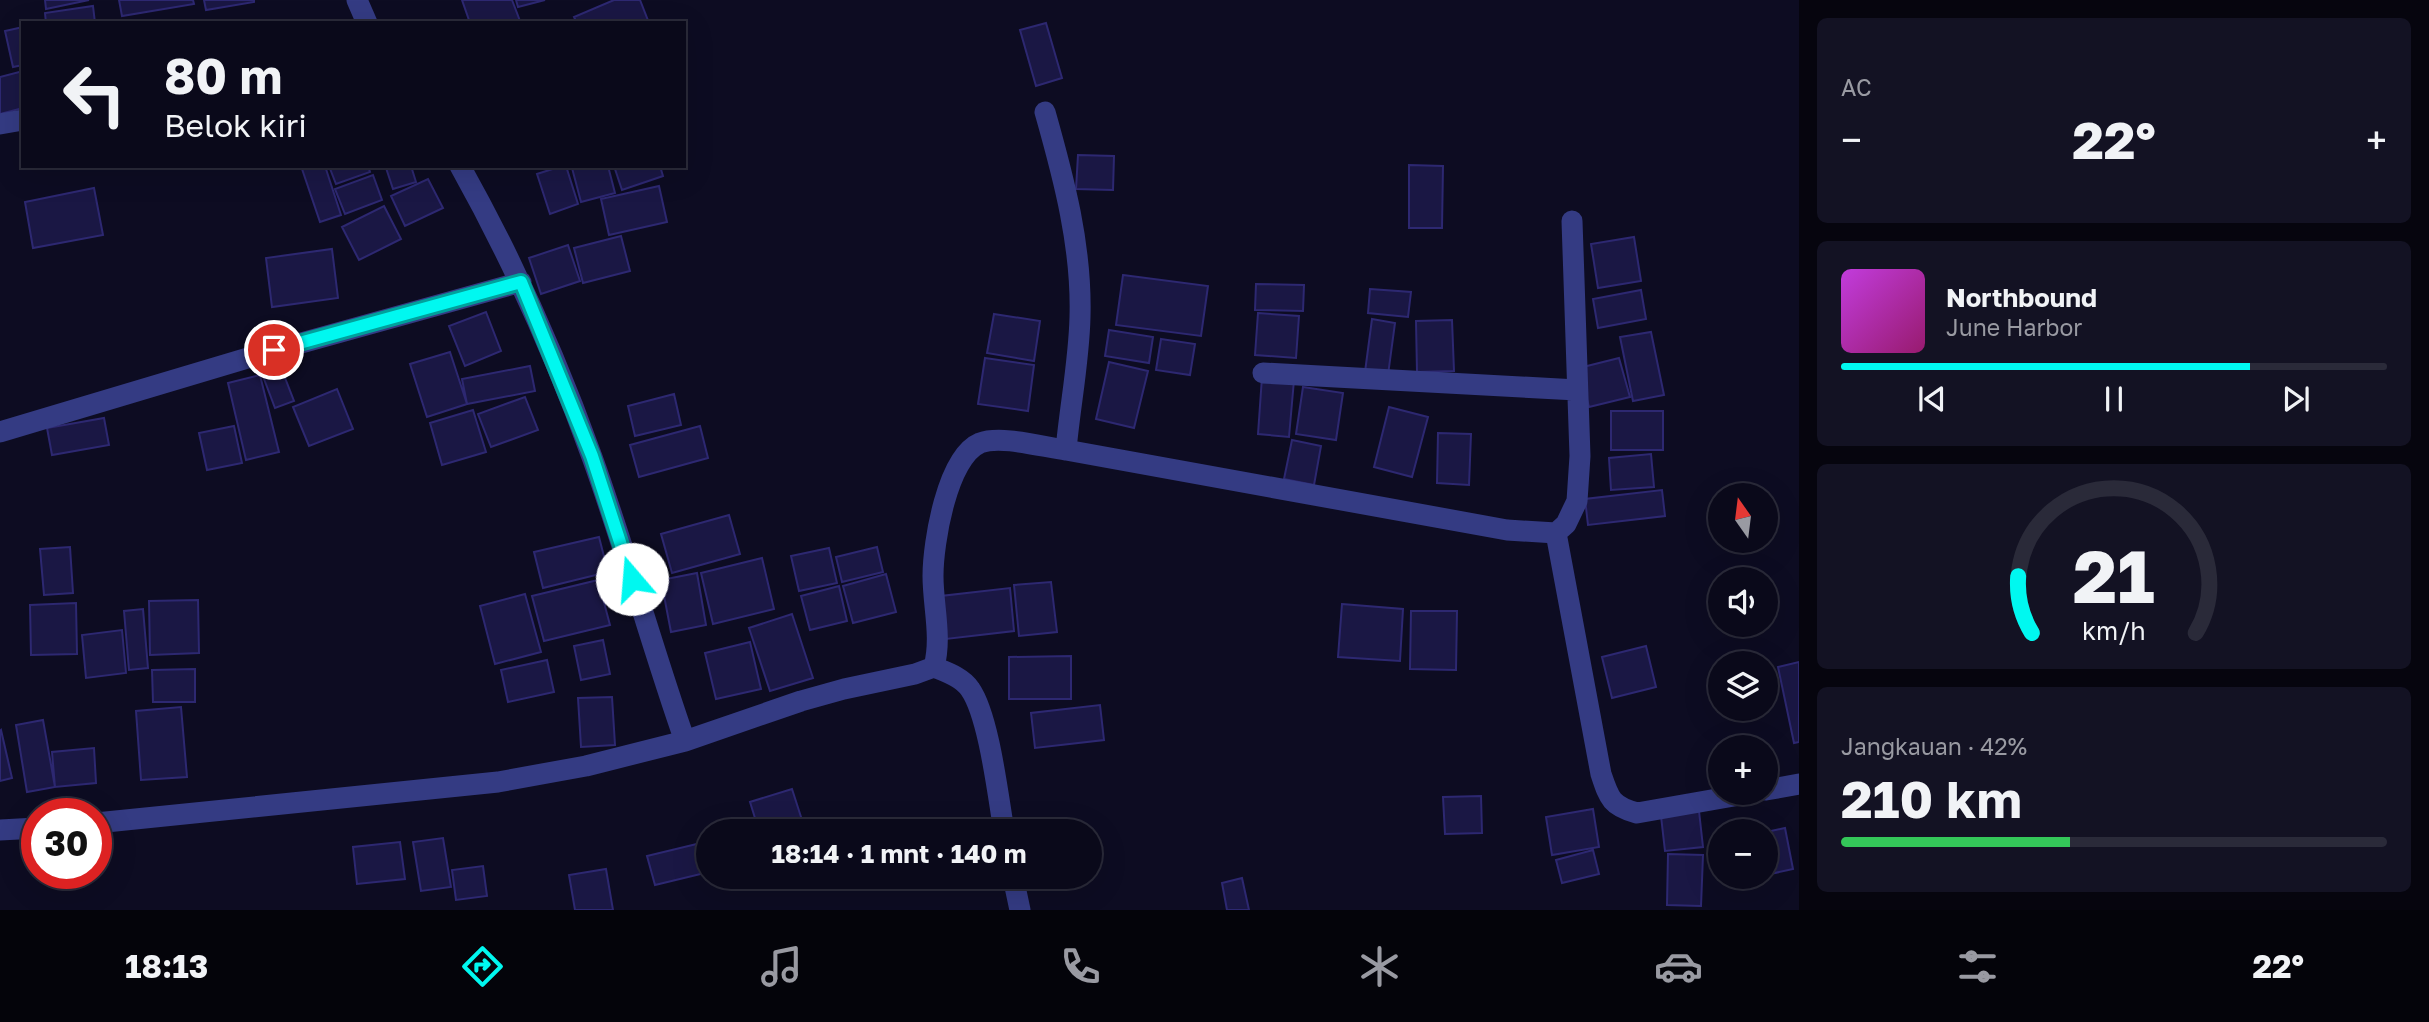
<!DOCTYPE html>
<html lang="id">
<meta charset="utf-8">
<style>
:root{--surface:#0a091a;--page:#131223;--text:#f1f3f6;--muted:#999aa2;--line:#2a2a39;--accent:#00f8f0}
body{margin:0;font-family:"Golos Text",sans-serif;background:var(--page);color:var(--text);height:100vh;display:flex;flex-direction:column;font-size:26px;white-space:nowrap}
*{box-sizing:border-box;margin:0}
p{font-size:23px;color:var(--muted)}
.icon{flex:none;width:38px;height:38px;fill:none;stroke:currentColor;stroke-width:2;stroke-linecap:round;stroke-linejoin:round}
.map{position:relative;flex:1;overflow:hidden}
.panel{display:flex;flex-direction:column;gap:18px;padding:18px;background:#06050e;width:630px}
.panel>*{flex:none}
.banner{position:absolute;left:21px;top:21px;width:665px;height:147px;border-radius:0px;box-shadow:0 7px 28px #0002,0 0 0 2px var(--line);background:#0a091a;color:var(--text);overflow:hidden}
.needle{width:46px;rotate:346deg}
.fabs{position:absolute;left:1708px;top:483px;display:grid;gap:14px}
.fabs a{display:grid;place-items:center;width:70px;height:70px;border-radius:50%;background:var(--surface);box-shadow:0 7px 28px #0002,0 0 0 2px var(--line);font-size:35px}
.speed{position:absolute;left:21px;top:798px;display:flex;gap:14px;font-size:35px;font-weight:700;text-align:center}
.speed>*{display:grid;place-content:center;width:91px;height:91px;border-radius:50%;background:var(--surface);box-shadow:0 7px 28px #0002,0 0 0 2px var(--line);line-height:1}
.speed .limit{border:10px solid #d22;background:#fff;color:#111}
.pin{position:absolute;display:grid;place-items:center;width:60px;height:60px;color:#fff;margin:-30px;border:4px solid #fff;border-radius:50%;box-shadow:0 2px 7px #0007}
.me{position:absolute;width:77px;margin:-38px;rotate:342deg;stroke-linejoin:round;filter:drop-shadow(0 0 5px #0008)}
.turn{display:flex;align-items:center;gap:24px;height:147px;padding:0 28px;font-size:32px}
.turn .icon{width:91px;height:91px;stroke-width:2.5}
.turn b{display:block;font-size:49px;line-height:60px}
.big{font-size:52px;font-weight:700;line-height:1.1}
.panel .widget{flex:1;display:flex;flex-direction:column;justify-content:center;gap:10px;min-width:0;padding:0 24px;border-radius:10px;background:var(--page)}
.panel .dial{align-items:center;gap:0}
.dial svg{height:182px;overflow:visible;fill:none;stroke:var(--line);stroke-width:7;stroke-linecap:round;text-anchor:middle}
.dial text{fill:var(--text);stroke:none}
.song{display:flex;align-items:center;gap:21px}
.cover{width:84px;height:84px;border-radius:10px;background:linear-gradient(135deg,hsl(290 70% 55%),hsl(320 70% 35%))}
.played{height:7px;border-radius:4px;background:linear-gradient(90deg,var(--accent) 75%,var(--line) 75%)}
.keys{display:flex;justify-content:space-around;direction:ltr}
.heat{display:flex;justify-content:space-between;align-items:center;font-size:38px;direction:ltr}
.charge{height:10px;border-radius:5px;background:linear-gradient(90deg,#34c759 42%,var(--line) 0)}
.trip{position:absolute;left:696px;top:819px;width:406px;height:70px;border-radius:35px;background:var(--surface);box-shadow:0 7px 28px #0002,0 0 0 2px var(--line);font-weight:700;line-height:70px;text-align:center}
.tab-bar{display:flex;height:112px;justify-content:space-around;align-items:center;background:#04040a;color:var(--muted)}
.tab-bar .icon{width:49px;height:49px}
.tab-bar .active{color:var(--accent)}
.tab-bar b{font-size:32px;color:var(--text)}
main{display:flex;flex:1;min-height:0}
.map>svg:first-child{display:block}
.building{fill:#1a1744;stroke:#2d2871;stroke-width:2}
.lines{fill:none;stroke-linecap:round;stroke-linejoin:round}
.minor{stroke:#343b83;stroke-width:21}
.route-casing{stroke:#00a19c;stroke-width:18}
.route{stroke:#00f8f0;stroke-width:12}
</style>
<main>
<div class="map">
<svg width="1799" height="910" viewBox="0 0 1799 910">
<rect width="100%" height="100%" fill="#0d0c22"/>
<!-- building -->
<path class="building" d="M 45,0 L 89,0 L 46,9 Z
M 119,0 L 193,0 L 194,4 L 122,16 Z
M 204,0 L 254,0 L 254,2 L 206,10 Z
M 462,0 L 512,0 L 520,21 L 470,23 Z
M 516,0 L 545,0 L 518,7 Z
M 614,0 L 640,0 L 649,23 L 577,23 L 574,17 Z
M 93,6 L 95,23 L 46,23 L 45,13 Z
M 1046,23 L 1062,78 L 1036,86 L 1020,30 Z
M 23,27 L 23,65 L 13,67 L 5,31 Z
M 23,71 L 23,108 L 0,114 L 0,77 Z
M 1078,155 L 1114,156 L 1113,190 L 1076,189 Z
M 1409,165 L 1443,166 L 1442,228 L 1409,228 Z
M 301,166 L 325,166 L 341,215 L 320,222 Z
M 329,166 L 368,166 L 370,172 L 336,184 Z
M 392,166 L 411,166 L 416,182 L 393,189 L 386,168 Z
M 562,166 L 566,166 L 578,204 L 550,214 L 537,174 Z
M 580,166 L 608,166 L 615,193 L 581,202 L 572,168 Z
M 614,166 L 660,166 L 663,176 L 622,190 Z
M 373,175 L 382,200 L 345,214 L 335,189 Z
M 428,179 L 443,208 L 405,226 L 391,196 Z
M 659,186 L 667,222 L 609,235 L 601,199 Z
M 94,188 L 103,235 L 33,248 L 25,202 Z
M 384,206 L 401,239 L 359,260 L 342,227 Z
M 621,236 L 630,271 L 583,283 L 574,248 Z
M 1634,237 L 1641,281 L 1598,288 L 1591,244 Z
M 568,245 L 580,281 L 541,294 L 529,258 Z
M 332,249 L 338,298 L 272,307 L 266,258 Z
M 1123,275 L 1208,286 L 1201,336 L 1116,325 Z
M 1256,284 L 1304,285 L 1303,311 L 1255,310 Z
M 1370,289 L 1411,292 L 1408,317 L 1368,313 Z
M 1641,290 L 1646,319 L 1598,328 L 1593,299 Z
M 486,312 L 501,351 L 465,366 L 449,326 Z
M 1258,313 L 1299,316 L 1296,358 L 1255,355 Z
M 994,314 L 1040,321 L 1034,361 L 987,353 Z
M 1372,319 L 1395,323 L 1388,375 L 1365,372 Z
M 1452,320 L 1454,371 L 1417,372 L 1416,321 Z
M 1109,330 L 1153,337 L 1149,363 L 1105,356 Z
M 1651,332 L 1664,395 L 1633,401 L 1620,337 Z
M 1161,339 L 1195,344 L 1190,375 L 1156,370 Z
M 450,352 L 467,404 L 427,417 L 410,364 Z
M 985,358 L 1034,365 L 1028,411 L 978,404 Z
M 1619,358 L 1630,397 L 1589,407 L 1579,368 Z
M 1109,362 L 1148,371 L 1134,428 L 1096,419 Z
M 280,365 L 294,401 L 275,408 L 261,371 Z
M 530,366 L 535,391 L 467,404 L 462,379 Z
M 260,375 L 279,452 L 246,460 L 228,383 Z
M 1262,377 L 1294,380 L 1289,437 L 1258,434 Z
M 1303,387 L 1343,393 L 1336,440 L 1296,434 Z
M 337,389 L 353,429 L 309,446 L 293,407 Z
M 674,394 L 681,425 L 635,436 L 628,406 Z
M 525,397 L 538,430 L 491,447 L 478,414 Z
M 1389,407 L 1428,417 L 1412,477 L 1374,467 Z
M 473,410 L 486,452 L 442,465 L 430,423 Z
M 1611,411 L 1663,411 L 1663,450 L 1611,450 Z
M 104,418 L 109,445 L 52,455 L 47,428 Z
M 234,426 L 242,463 L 207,470 L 199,433 Z
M 700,426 L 708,458 L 639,477 L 630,445 Z
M 1438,433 L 1471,434 L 1469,485 L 1437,483 Z
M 1292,440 L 1321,446 L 1314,485 L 1284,479 Z
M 1651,454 L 1654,487 L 1611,490 L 1609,458 Z
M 1662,490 L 1665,516 L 1588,525 L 1585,499 Z
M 729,515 L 740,554 L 672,573 L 661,534 Z
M 599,537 L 608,572 L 543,588 L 534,552 Z
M 70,547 L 73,593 L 44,595 L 40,549 Z
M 877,547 L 883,572 L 842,582 L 836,557 Z
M 829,548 L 837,583 L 799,591 L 791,556 Z
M 762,558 L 774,609 L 713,624 L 701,573 Z
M 697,573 L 706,625 L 671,632 L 661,580 Z
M 886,574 L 896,612 L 853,623 L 843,586 Z
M 598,580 L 610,625 L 544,641 L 532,596 Z
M 1051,582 L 1057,632 L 1019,636 L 1014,585 Z
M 839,586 L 847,621 L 810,630 L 801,596 Z
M 1010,588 L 1014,631 L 946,639 L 941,596 Z
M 525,594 L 541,652 L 495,664 L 480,606 Z
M 198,600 L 199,653 L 150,655 L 149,601 Z
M 76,603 L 77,654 L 31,655 L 30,605 Z
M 1342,604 L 1403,609 L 1400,661 L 1338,657 Z
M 143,609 L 148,668 L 129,670 L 124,611 Z
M 1411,611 L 1457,611 L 1456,670 L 1410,669 Z
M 792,614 L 813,678 L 770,691 L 749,628 Z
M 122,630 L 126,673 L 86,678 L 82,635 Z
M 603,640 L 610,674 L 581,680 L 574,646 Z
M 750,642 L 761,689 L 716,699 L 705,653 Z
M 1646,646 L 1656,687 L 1612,698 L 1602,657 Z
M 1071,656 L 1071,699 L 1009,699 L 1009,657 Z
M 547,660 L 554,692 L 508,702 L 501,670 Z
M 1799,662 L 1799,742 L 1794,743 L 1778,667 Z
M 195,669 L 195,702 L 153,702 L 152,670 Z
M 612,697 L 615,745 L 581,747 L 578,698 Z
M 1100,705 L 1104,740 L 1035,748 L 1031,713 Z
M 181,707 L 187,777 L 141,780 L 136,711 Z
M 43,720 L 55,787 L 27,792 L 16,725 Z
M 1,730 L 12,778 L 0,781 L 0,731 Z
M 94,748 L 96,783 L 55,787 L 52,752 Z
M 792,789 L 802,820 L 766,831 L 759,831 L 750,802 Z
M 1481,796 L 1482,833 L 1445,834 L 1443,797 Z
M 1593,809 L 1599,847 L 1552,855 L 1546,817 Z
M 1699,811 L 1703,847 L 1665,851 L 1661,816 Z
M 1785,828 L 1793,869 L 1766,875 L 1766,832 Z
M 443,838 L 451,887 L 421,891 L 413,842 Z
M 709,841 L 709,872 L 655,885 L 647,856 Z
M 400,842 L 405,879 L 357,884 L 353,847 Z
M 1593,850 L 1599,874 L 1562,883 L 1556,860 Z
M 1668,854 L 1703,855 L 1701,906 L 1667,905 Z
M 483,866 L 487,896 L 456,900 L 452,870 Z
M 606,869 L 613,910 L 575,910 L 569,875 Z
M 1242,878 L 1249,910 L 1227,910 L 1222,883 Z"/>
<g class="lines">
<!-- minor -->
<path class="minor" d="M 357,0 L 367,23
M 0,124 L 23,120
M 460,166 C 512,259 556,357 592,457 C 626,551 652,647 685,741
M 1263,373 L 1577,390
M 0,432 L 251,357 L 521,282
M 1066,450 L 1507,530 L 1556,533 L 1566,524 L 1577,501 L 1580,456 L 1572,221
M 1556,533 L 1601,774 C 1609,798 1611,806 1637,813 L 1751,793
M 934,667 C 946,672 962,677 970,689 C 989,716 998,796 1004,831
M 1766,790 L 1799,784
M 96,823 L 498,782 L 586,766 L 685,741 L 801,701 L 844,689 L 915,674 L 934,667 C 942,637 933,606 933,576 C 933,543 947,457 980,443 C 1001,435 1043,447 1066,450 C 1070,406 1079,361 1080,317 C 1082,247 1064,179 1045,112
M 0,830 L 37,828
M 1013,877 L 1020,910"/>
</g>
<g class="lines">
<defs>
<path id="route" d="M 274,350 L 521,282 L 592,456 L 632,579"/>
</defs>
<!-- route casing -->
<use href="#route" class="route-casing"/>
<!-- route -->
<use href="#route" class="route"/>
</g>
</svg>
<div class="fabs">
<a><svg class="needle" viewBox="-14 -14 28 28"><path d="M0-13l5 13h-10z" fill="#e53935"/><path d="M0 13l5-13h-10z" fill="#999aa2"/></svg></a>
<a><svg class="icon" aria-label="sound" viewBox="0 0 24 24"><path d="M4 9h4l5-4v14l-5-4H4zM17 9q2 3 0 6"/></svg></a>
<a><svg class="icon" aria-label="layers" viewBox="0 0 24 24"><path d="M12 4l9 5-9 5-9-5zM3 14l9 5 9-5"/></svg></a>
<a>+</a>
<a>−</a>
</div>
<div class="speed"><div class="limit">30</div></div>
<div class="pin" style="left:274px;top:350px;background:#d93025"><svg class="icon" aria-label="arrive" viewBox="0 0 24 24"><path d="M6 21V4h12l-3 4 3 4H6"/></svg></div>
<svg class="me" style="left:632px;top:579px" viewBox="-20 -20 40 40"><circle r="19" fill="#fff"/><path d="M0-13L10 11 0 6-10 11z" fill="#00f8f0"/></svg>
<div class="trip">18:14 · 1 mnt · 140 m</div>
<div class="banner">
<div class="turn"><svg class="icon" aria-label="left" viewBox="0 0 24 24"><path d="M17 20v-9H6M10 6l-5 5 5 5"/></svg><div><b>80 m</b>Belok kiri</div></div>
</div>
</div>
<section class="panel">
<div class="widget"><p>AC</p>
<div class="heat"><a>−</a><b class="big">22°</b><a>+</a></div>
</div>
<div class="widget">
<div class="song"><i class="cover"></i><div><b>Northbound</b><p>June Harbor</p></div></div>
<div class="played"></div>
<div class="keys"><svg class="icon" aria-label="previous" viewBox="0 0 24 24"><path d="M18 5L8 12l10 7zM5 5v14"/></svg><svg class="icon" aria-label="pause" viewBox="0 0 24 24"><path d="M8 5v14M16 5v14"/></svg><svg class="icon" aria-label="next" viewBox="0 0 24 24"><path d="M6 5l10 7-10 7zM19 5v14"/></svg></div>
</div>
<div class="widget dial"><svg viewBox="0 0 100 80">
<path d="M14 69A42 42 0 1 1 86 69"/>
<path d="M14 69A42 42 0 0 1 8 44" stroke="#00f8f0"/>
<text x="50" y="56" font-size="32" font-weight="700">21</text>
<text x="50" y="72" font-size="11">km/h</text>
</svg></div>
<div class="widget"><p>Jangkauan · 42%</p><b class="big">210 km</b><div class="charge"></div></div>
</section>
</main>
<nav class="tab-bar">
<b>18:13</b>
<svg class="icon active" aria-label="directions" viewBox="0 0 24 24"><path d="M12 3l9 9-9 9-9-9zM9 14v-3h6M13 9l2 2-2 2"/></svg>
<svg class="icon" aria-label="music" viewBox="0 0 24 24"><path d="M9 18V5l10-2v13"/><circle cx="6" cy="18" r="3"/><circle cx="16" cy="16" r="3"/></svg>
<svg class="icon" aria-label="phone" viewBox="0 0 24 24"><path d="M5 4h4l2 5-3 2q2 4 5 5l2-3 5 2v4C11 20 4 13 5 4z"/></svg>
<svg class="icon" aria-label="climate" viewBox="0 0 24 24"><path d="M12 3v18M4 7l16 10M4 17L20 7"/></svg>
<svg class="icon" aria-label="car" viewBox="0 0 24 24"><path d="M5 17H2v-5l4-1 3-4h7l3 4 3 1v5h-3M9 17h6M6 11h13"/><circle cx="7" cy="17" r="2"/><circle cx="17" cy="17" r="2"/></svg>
<svg class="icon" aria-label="filters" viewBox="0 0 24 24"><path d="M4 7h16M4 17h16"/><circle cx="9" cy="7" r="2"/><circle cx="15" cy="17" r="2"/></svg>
<b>22°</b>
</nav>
